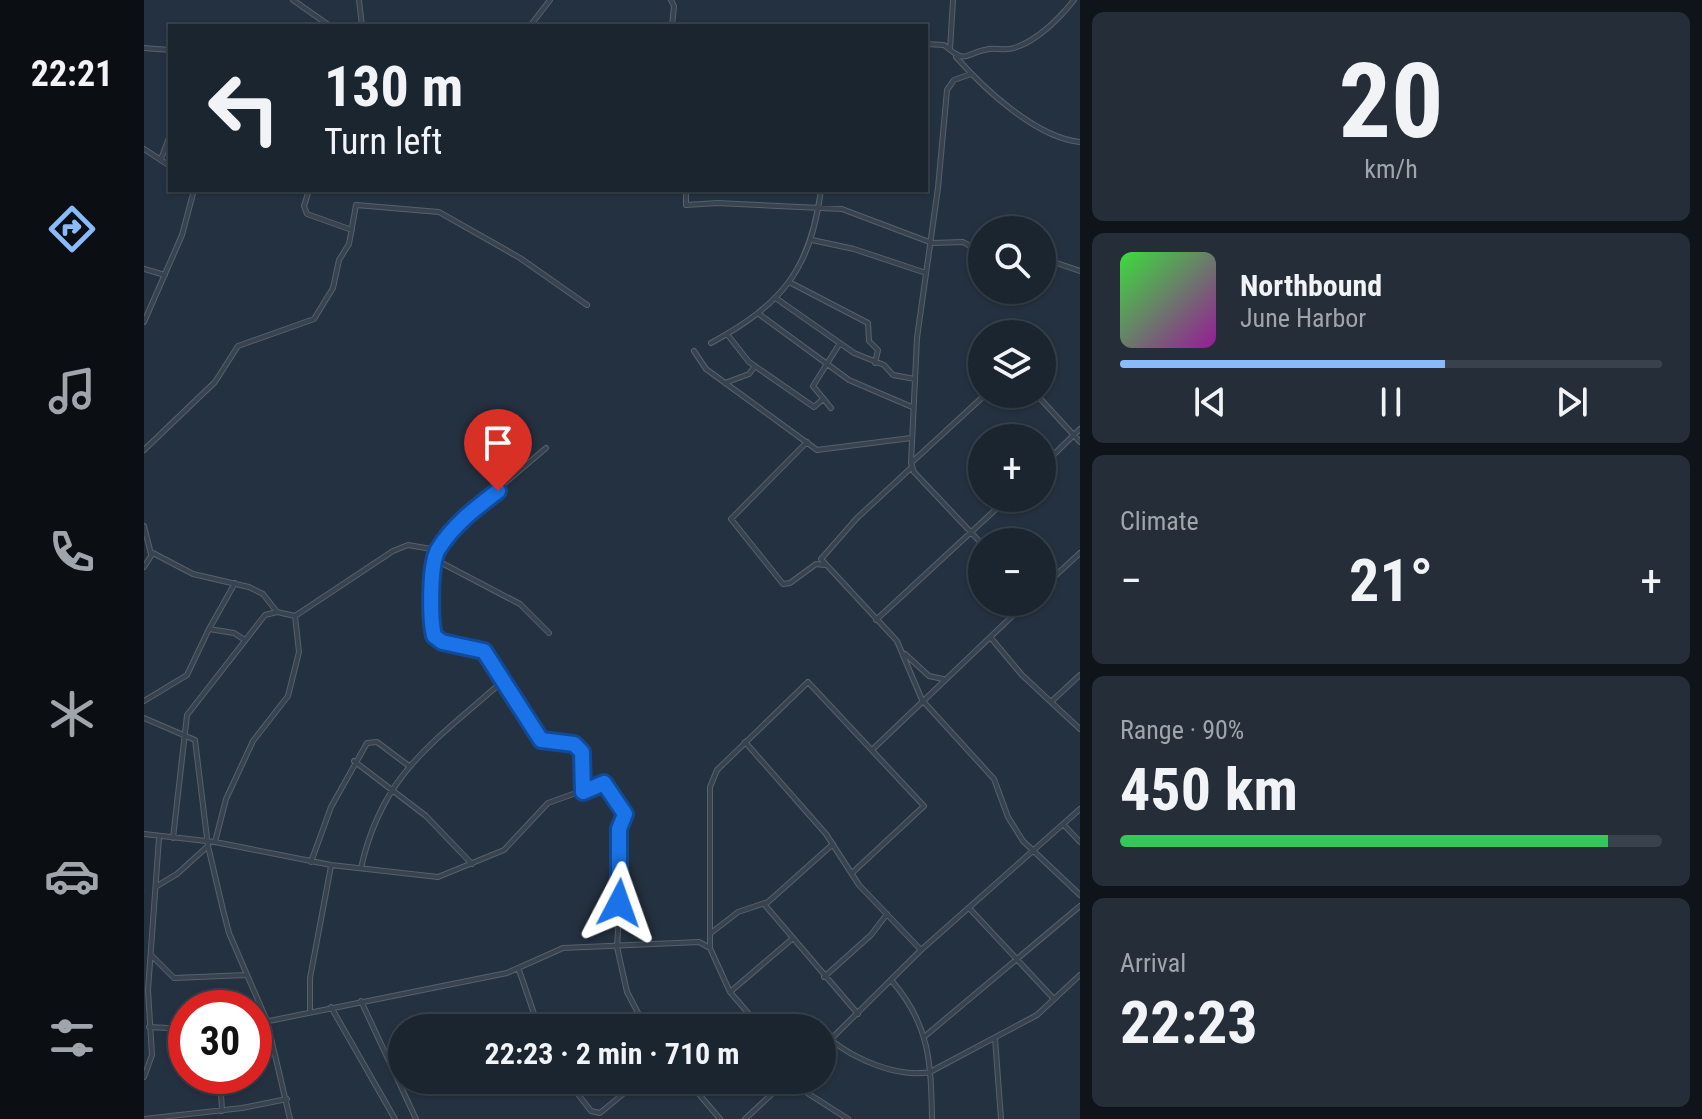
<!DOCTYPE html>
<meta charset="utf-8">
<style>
:root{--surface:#1b2530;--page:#242d38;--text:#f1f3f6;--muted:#a0a5ab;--line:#39424c;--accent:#89bbfb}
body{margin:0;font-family:"Roboto Condensed",sans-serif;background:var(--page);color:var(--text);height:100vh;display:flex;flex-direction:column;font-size:30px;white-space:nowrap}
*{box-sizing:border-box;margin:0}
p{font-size:26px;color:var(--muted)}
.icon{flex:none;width:44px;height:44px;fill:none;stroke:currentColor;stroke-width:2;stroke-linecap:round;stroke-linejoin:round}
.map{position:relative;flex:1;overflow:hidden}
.details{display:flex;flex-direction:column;gap:12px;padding:12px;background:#0f141a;width:622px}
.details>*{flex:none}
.banner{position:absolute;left:24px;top:24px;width:760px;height:168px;border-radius:0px;box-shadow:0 2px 6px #0004,0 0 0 2px var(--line);background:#1b2530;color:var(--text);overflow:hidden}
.fabs{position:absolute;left:824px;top:216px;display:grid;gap:16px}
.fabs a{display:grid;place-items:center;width:88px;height:88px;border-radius:50%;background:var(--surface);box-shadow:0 2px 6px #0004,0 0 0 2px var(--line);font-size:40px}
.speed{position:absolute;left:24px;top:990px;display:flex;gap:16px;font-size:40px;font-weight:700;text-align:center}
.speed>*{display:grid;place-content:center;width:104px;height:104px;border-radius:50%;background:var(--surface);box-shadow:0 2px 6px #0004,0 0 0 2px var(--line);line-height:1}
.speed .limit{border:12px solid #d22;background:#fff;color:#111}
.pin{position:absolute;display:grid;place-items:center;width:68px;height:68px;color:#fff;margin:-82px -34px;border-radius:50% 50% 50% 0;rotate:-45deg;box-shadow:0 0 8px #0007}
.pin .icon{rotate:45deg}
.me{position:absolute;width:88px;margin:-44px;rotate:4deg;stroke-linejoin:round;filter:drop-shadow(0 0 6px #0008)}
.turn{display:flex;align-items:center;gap:28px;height:168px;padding:0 24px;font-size:36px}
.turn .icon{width:104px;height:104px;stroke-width:2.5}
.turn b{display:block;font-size:56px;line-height:68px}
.big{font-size:60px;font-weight:700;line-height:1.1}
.details .card{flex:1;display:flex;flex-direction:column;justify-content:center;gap:12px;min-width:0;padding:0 28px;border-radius:12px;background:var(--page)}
.details .dial{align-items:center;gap:0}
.dial b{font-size:104px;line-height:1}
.song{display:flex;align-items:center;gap:24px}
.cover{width:96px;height:96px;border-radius:12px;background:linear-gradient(135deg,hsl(120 70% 55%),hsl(300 70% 35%))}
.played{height:8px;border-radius:4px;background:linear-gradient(90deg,var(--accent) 60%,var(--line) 60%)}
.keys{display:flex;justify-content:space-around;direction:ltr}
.heat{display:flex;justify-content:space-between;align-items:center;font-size:44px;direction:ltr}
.charge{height:12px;border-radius:6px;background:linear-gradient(90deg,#34c759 90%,var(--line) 0)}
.trip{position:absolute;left:244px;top:1014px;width:448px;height:80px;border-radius:40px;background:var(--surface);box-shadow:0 2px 6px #0004,0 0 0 2px var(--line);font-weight:700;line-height:80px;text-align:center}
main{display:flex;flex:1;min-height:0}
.tab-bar{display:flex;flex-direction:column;width:144px;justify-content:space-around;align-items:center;background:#0b0f13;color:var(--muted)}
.tab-bar .icon{width:56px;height:56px}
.tab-bar .current{color:var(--accent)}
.tab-bar b{font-size:36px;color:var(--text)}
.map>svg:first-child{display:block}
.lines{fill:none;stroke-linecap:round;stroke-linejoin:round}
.minor-casing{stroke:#56616d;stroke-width:6}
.minor{stroke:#38434f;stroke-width:4}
.route-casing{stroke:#114b97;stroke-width:20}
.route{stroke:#1a73e8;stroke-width:14}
</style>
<main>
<nav class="tab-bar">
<b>22:21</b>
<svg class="icon current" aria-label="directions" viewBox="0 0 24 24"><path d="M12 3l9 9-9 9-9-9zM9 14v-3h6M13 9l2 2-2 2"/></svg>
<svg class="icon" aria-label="music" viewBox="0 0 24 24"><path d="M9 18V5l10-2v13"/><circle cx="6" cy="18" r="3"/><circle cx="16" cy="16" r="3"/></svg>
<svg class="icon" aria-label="phone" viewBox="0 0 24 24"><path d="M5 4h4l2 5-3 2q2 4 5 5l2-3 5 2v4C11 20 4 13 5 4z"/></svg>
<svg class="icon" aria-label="climate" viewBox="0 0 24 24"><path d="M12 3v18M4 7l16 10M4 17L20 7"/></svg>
<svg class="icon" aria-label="car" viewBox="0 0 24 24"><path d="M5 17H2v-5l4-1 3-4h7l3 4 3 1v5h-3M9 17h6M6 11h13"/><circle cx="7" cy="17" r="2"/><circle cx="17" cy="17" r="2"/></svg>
<svg class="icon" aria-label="filters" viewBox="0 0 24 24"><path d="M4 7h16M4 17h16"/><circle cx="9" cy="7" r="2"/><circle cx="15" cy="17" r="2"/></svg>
</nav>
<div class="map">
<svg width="936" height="1119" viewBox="0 0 936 1119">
<rect width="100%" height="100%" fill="#243140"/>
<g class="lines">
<defs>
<path id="minor" d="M 149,0 L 186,26
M 215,0 L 218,26
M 527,0 L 530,6 L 528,26
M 386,26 L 406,0
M 782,44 L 800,45 C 825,66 818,53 845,49 C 853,48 862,51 870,48 C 893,41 916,18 930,0
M 0,48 L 26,50
M 806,49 L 809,0
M 812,57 C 841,90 893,138 936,142
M 827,74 L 810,80 L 803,90 L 794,188 L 773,338 L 767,463 L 770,472 L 838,544
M 0,149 L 26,166
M 17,159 L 26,135
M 165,190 L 160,206 L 163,214 L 208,230
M 542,190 L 542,205 L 573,203 L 698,209 L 788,243 L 819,242 L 838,253
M 668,240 L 710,249 L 782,273
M 898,258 L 936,271
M 0,269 L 21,275
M 647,283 L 724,323 L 725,341 L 734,350 L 731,363
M 633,299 L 710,353 L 740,365 L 749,375 L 771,379
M 615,314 L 705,380 L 768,407
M 0,322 L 38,235 L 50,190
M 583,334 L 605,362 L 670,407 L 678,400
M 567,343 C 638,304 666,271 677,190
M 550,351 L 562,369 L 673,450 L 767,438
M 581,383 L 605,374 L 611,366
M 892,394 L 936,442
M 687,408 L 669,386 L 696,343
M 663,442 L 587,519 L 639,584 L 646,583 L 672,564 L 680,565
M 0,450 L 71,382 L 94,346 L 170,319 L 189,288 L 195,260 L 205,244 L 212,205 L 295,212 L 376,258 L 443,305
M 767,463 L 842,394
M 898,466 L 936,429
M 768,467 L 713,518 L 677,559 L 753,641 L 778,700 L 850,779 L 864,817 L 879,841 L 936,895
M 0,526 L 7,554
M 293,550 L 288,597 L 290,636 L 298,642 L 340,651 L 397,740 L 435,747 L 441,759 L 439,792
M 292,560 L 376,604 L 405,633
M 0,567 L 9,553 L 49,574 L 105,587 L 119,594 L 133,612
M 898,588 L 936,553
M 732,620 L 864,498
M 65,629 L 91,583
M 847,638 L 878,675 L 936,729
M 761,654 L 785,676 L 799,679
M 909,700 L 936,675
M 0,701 L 43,675 L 65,629 L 90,633 L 101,640
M 0,718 L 51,740 L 64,846 L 79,910 L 85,933 L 123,1021 L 146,1119
M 601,742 L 682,834 L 715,885 L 777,950
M 730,748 L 883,602
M 210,761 L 282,816 L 328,864
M 919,824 L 936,842
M 0,834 L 71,842 L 187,865 L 294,877 L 360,850 L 404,803 L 460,783 L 480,811 L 475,829 L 478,867 L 473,947 L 483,992 L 502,1028
M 29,838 L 43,715 L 121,615 L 133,612 L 151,616 L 249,551 L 264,545 L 293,550 L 323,515 L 402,448
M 71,842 L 82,799 L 109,741 L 144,696 L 155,652 L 151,616
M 167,862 L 187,807 L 223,743 L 233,742 L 265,766
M 217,868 C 238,772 292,741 361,679
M 13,886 L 33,874 L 64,846
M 620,904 L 714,1014
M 825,908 L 910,999
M 567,933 L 594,912 L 624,902 L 689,844
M 7,955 L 30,978 L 102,975
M 375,970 L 395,1028
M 680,977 L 727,935 L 743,914
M 748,981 C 786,1025 787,1063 788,1119
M 586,992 L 648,939
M 217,1001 L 272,1119
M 187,1007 L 251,1119
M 166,1010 L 166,978 L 187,866
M 110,1024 L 363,973 L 419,948 L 555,942 L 566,948
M 5,1027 L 42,1029
M 617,1028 L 586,992 L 566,948 L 566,787 L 573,770 L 664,682 L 780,806 L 708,873
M 780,1037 L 936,906
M 851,1038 L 857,1119
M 687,1040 C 712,1060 754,1078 786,1072 L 893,1015 L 936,975
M 678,1048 L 777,950 L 936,809
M 76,1076 L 78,1111
M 0,1077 L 8,1055 L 4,990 L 15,838
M 423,1080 L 447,1111 L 456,1113 L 496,1080
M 543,1080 L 576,1119
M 650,1080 L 657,1089 L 704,1119
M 0,1119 L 98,1108 L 143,1099
M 601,1119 L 643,1080"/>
</defs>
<!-- minor casing -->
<use href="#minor" class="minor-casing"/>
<!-- minor -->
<use href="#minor" class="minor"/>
</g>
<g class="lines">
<defs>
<path id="route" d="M 354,491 C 332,508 310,524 295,548 C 285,562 286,619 290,636 L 298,642 L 340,651 L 397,740 L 430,744 L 438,752 L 439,792 L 460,783 L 481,814 L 475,829 L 475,903"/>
</defs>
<!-- route casing -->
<use href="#route" class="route-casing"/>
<!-- route -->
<use href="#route" class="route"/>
</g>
</svg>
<div class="fabs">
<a><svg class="icon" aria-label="search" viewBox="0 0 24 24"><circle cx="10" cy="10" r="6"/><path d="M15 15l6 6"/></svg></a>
<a><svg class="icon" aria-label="layers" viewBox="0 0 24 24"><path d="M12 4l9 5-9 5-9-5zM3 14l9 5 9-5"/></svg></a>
<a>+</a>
<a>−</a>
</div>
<div class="speed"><div class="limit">30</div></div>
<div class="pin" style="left:354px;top:491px;background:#d93025"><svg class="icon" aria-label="arrive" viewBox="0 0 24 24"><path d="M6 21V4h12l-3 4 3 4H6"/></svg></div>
<svg class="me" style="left:475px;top:903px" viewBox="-20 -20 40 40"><path d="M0-17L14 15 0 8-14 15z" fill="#1a73e8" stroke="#fff" stroke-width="4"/></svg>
<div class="trip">22:23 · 2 min · 710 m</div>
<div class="banner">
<div class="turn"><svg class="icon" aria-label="left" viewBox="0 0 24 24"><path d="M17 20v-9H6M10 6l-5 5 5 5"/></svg><div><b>130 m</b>Turn left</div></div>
</div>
</div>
<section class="details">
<div class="card dial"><b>20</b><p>km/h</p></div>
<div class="card">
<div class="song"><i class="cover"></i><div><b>Northbound</b><p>June Harbor</p></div></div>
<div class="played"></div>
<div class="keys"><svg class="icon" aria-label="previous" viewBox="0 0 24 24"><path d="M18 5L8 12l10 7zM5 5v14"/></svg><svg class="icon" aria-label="pause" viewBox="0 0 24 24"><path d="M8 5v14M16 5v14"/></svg><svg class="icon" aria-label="next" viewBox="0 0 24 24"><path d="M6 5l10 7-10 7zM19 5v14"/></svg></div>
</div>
<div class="card"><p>Climate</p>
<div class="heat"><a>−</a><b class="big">21°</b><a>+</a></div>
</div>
<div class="card"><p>Range · 90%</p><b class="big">450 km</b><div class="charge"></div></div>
<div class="card"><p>Arrival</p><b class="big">22:23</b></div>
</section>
</main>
